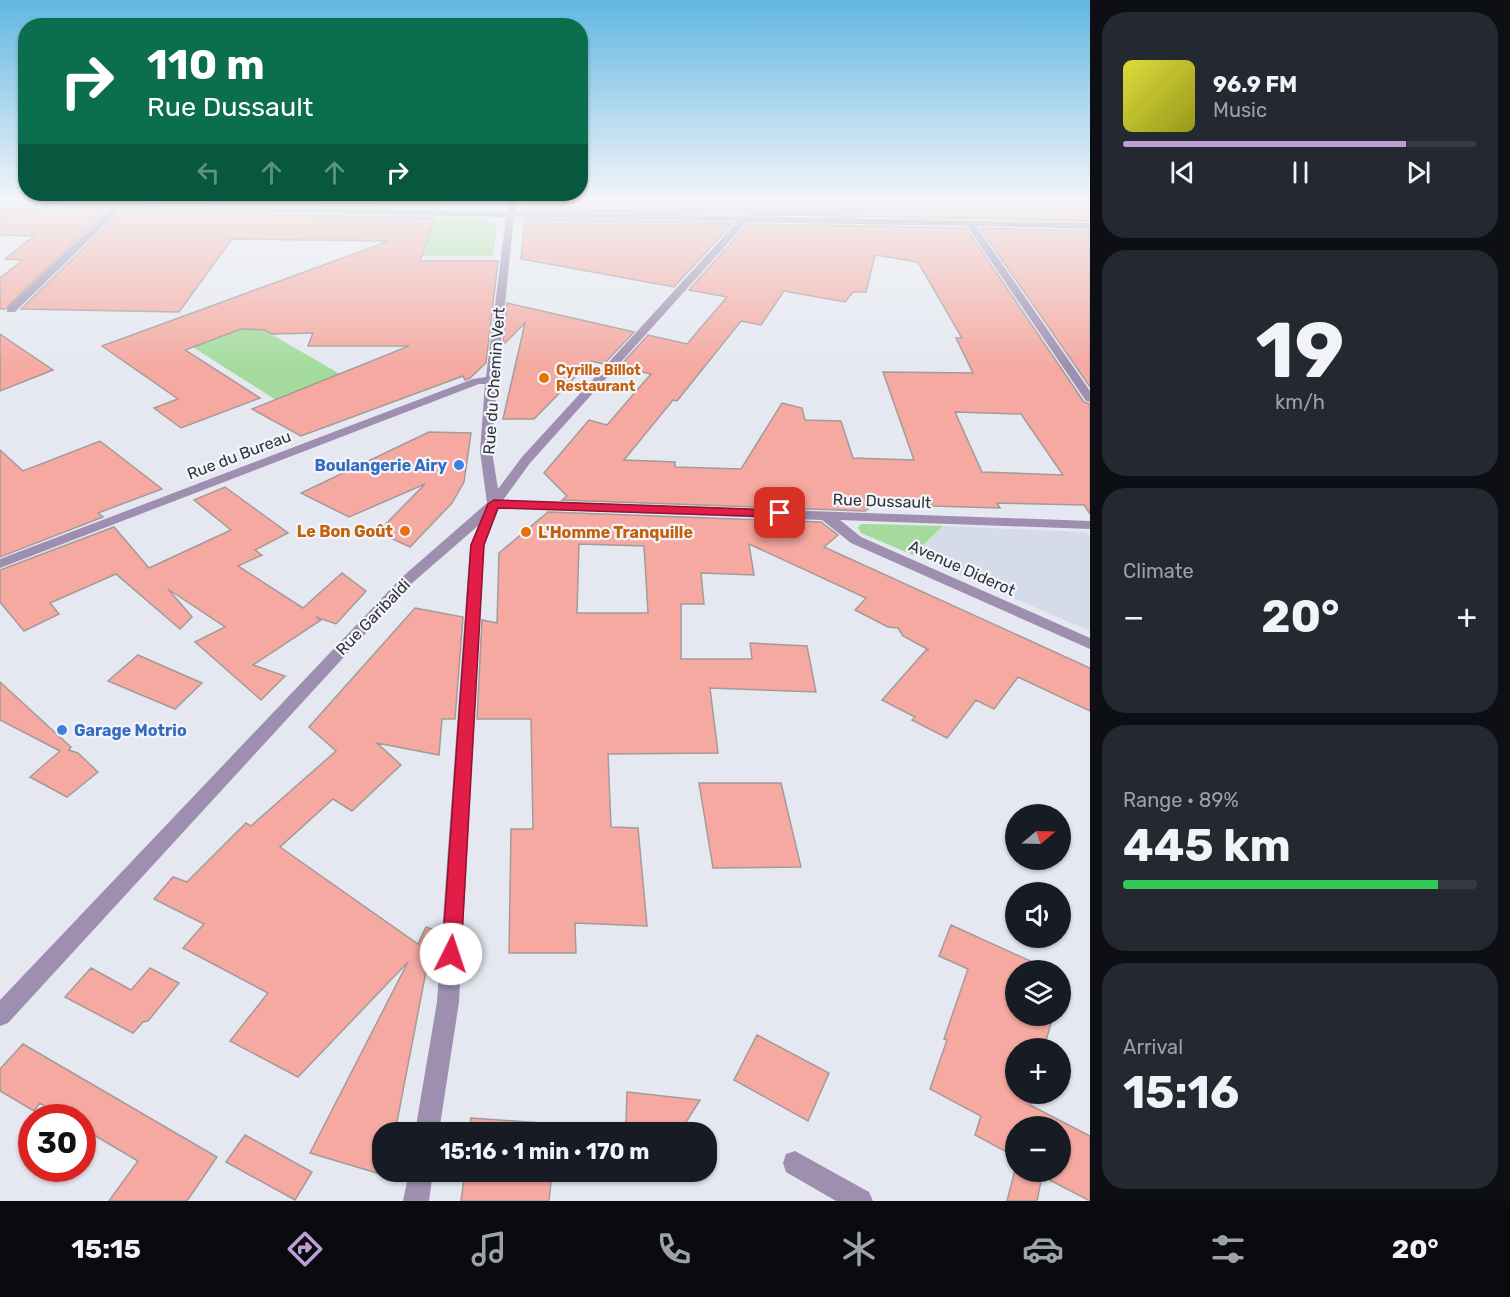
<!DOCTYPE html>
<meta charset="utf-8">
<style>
:root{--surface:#171b24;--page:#242831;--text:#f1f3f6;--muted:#9ea1a6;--line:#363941;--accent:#bd9fd5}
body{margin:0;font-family:Rubik,sans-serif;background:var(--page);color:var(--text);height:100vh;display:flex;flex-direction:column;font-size:22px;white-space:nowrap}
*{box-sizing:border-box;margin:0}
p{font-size:20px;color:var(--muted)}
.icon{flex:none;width:33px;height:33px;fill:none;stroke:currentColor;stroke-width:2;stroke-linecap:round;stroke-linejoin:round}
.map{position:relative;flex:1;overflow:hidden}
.side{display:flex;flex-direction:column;gap:12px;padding:12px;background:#0d0f14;width:420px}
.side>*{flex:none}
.banner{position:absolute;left:18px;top:18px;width:570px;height:183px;border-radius:24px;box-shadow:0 2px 4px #0004;background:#0b6e4f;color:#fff;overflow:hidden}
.needle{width:39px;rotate:71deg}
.controls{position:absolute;left:1005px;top:804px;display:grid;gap:12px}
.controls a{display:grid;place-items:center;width:66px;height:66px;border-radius:50%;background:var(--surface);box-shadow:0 2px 4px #0004;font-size:30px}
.speed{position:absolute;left:18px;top:1104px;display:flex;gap:12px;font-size:30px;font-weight:700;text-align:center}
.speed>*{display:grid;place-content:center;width:78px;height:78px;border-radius:50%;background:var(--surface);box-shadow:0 2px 4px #0004;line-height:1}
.speed .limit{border:9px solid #d22;background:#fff;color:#111}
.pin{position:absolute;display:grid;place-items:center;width:51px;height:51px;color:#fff;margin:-26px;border-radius:12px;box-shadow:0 3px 9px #0006}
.me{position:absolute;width:66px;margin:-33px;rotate:4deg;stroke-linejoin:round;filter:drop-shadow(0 0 4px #0008)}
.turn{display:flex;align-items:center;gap:21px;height:126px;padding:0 30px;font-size:27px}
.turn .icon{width:78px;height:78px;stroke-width:2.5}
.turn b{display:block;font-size:42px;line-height:51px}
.lanes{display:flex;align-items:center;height:57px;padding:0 30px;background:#0003;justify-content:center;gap:30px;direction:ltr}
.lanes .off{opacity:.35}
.big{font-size:45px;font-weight:700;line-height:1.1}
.side .widget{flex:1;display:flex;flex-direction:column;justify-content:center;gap:9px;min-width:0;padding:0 21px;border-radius:24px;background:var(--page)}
.side .dial{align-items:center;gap:0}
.dial b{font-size:78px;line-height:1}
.song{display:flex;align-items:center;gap:18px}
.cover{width:72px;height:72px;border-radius:9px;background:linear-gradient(135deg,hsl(60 70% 55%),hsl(60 70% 35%))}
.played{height:6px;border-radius:3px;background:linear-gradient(90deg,var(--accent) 80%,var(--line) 80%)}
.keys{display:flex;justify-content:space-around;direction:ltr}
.heat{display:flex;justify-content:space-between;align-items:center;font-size:33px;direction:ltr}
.charge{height:9px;border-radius:4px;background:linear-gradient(90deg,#34c759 89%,var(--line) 0)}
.trip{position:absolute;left:372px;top:1122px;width:345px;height:60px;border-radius:24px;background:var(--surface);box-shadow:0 2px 4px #0004;font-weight:700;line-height:60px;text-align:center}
.tabs{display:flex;height:96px;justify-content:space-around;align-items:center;background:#090b0e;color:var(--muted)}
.tabs .icon{width:42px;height:42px}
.tabs .current{color:var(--accent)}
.tabs b{font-size:27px;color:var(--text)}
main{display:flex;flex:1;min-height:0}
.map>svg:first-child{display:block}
.built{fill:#d6dbea}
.green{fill:#a4db9c}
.building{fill:#f5a9a1;stroke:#a49a99;stroke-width:1.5;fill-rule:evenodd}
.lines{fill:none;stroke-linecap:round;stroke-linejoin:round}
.minor{fill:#9e8eaf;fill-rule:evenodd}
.route{fill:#e11d48;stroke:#92132f;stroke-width:1.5}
.food-dot{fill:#e8710a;stroke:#f3f5fd;stroke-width:2}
.shop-dot{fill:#3f7fe0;stroke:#f3f5fd;stroke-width:2}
.labels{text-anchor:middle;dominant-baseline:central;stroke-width:4.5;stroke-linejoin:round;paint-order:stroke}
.far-food-label{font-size:14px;font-weight:bold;fill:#c56008;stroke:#f3f5fd;text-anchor:start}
.street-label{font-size:16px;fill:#333437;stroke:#f3f5fd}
.shop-label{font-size:16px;font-weight:bold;fill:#366cbe;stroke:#f3f5fd;text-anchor:end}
.food-label{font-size:16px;font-weight:bold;fill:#c56008;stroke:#f3f5fd;text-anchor:end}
</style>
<main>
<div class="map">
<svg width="1090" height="1201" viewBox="0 0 1090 1201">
<rect width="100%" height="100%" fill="#e5e8f0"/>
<!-- built -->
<path class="built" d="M 943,526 L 1086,532 L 1090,538 L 1090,631 L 913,555 Z"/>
<!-- green -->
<path class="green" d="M 435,217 L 484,218 L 497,224 L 493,256 L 422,256 Z
M 219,304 L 390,403 L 322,429 L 158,325 Z
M 861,524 L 869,524 L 943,526 L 913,555 L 861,533 L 858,527 Z"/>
<!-- building -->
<path class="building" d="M 41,201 L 441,201 L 438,208 Z
M 526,201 L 971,201 L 1090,203 L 1090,221 L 525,210 Z
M 0,208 L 106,211 L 5,309 L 0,309 L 0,278 L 23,260 L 5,259 L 34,236 L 0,235 Z
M 122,211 L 435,218 L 420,261 L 498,261 L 486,363 L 470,378 L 465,380 L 463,376 L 301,436 L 252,409 L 409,346 L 308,346 L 313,333 L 272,334 L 265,330 L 241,329 L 185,350 L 260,398 L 181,428 L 154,408 L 178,399 L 102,346 L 389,241 L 232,239 L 179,312 L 21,309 Z
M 525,219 L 733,223 L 674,287 L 521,259 Z
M 748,224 L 966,228 L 1084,402 L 1090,404 L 1090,514 L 1084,505 L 997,503 L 1000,508 L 932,506 L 930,500 L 865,498 L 868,509 L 865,511 L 562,500 L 567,496 L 544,473 L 589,420 L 607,425 L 651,374 L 619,367 L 648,335 L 687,344 L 727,297 L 689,290 ZM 875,255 L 918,262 L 962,338 L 956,338 L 973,373 L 883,372 L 914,460 L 853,458 L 841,421 L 805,420 L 802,408 L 782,403 L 741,469 L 675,467 L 675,462 L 624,460 L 673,400 L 677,401 L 741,321 L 761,325 L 784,291 L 845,302 L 853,292 L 866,292 ZM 955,412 L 1021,414 L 1063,475 L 982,472 Z
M 980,228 L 1090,231 L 1090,387 Z
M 507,303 L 529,308 L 634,332 L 604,364 L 591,361 L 534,419 L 503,419 L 525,323 L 503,345 Z
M 0,334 L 53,370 L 0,391 Z
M 429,432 L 471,433 L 464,482 L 452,503 L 410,547 L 378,532 L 425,484 L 349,517 L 301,493 Z
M 100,441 L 162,489 L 98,513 L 103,517 L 0,557 L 0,450 L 23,471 Z
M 225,487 L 288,533 L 255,550 L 262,555 L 238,566 L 303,608 L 342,573 L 366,591 L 336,624 L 316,617 L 321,620 L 253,665 L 285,676 L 261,700 L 195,642 L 225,627 L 168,589 L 192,617 L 180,629 L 116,574 L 50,603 L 59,614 L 24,631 L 0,602 L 0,570 L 114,527 L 149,568 L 231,530 L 194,500 Z
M 548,512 L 821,522 L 838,535 L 824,547 L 1090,668 L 1090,711 L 1018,677 L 994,709 L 976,700 L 947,738 L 912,720 L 915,717 L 882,700 L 926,650 L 929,650 L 903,636 L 898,628 L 888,627 L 855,610 L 866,598 L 749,544 L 754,575 L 701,573 L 704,604 L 681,604 L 681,659 L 752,659 L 750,643 L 807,646 L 816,692 L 710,688 L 718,753 L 608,754 L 611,827 L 638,828 L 647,926 L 575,923 L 576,953 L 509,953 L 511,829 L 533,829 L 531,719 L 477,719 L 482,620 L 497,623 L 499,553 ZM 579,544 L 644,546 L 648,613 L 577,613 Z
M 415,608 L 463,617 L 455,719 L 442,719 L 439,755 L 377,743 L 401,765 L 352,811 L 333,799 L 280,847 L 418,944 L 426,927 L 434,930 L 395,1132 L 382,1132 L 382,1172 L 388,1172 L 387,1176 L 310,1153 L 408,962 L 298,1077 L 230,1041 L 268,993 L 183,948 L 204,924 L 154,899 L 173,877 L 187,882 L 246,823 L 251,826 L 336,751 L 309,727 Z
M 138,655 L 202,683 L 175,709 L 108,681 Z
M 0,682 L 71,747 L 69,750 L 78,753 L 98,772 L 67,797 L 30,777 L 60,751 L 0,720 Z
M 699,783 L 781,783 L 801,867 L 713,868 Z
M 951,925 L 1050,970 L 1016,970 L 1016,1016 L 1053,1016 L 1044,1048 L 1016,1048 L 1016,1094 L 1033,1094 L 1030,1105 L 1090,1136 L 1090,1201 L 1042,1176 L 1037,1201 L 1007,1201 L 1016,1166 L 1016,1172 L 1060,1172 L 1060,1126 L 1016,1126 L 1016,1157 L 975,1135 L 981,1116 L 930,1089 L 947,1040 L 944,1039 L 968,969 L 939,956 Z
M 91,968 L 131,990 L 150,968 L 179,983 L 148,1021 L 143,1022 L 133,1033 L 65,997 Z
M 757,1035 L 829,1073 L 808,1121 L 734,1080 Z
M 23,1044 L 217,1157 L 187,1201 L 109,1201 L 138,1161 L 82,1128 L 82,1118 L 64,1118 L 40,1103 L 34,1111 L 0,1091 L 0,1069 Z
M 627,1092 L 700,1100 L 681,1130 L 626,1123 Z
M 471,1118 L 557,1124 L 556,1132 L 469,1132 Z
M 245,1135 L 312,1172 L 295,1200 L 226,1162 Z
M 465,1172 L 552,1172 L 549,1201 L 461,1201 Z"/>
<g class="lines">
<!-- minor -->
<path class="minor" d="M 508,201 L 516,201 L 515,212 L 1090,223 L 1090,229 L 976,226 L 1090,391 L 1090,402 L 1086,401 L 967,226 L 747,222 L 530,463 L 503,500 L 1090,521 L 1090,529 L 840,520 L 861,537 L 1090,638 L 1090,649 L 851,543 L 822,520 L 499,508 L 484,545 L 459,1002 L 439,1132 L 415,1132 L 437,1002 L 470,545 L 479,525 L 411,584 L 8,1023 L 0,1026 L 0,1000 L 401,578 L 487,503 L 480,451 L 485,384 L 479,384 L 0,568 L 0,559 L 473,379 L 486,377 L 506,217 L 121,209 L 15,312 L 7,312 L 7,308 L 111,209 L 0,206 L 0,202 L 507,212 ZM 514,217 L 738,221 L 522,457 L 498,489 L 492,451 L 497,380 Z
M 795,1151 L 869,1192 L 873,1201 L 836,1201 L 786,1172 L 783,1163 L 786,1154 Z
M 409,1172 L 433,1172 L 429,1201 L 403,1201 Z"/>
</g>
<!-- sky -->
<linearGradient id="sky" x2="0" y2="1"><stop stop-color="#62b7e1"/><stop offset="0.54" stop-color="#f3f5f8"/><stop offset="1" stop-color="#f3f5f8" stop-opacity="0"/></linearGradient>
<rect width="1090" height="369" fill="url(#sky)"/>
<!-- route -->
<path class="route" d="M 494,500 L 780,510 L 786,513 L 780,517 L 498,508 L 484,545 L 461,954 L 458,961 L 451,963 L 444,961 L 442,954 L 471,545 L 488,504 Z"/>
<!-- markers -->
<g class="food-dot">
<circle cx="544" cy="378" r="6"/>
<circle cx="405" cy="531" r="6"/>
<circle cx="526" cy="532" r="6"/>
</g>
<g class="shop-dot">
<circle cx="459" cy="465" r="6"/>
<circle cx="62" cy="730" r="6"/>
</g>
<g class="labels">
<!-- far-food labels -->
<g class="far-food-label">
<text x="556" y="370">Cyrille Billot<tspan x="556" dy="16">Restaurant</tspan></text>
</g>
<!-- street labels -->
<g class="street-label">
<text transform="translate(494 381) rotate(-86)">Rue du Chemin Vert</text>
<text transform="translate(239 455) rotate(-21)">Rue du Bureau</text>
<text transform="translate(882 501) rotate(2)">Rue Dussault</text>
<text transform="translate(962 568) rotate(24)">Avenue Diderot</text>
<text transform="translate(373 617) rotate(-46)">Rue Garibaldi</text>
</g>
<!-- shop labels -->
<g class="shop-label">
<text x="447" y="465">Boulangerie Airy</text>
<text x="74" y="730" text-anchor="start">Garage Motrio</text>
</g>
<!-- food labels -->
<g class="food-label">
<text x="393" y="531">Le Bon Goût</text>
<text x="538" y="532" text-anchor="start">L'Homme Tranquille</text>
</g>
</g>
</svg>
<div class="controls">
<a><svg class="needle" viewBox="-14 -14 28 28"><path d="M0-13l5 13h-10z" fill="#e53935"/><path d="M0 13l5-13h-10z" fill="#9ea1a6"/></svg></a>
<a><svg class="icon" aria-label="sound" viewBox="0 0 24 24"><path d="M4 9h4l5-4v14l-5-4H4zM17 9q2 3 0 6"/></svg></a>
<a><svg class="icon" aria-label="layers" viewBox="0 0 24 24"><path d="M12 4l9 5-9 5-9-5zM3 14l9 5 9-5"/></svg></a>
<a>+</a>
<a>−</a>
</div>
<div class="speed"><div class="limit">30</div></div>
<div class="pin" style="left:780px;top:513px;background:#d93025"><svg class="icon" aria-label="arrive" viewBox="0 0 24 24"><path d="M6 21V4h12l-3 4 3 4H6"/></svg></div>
<svg class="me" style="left:451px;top:954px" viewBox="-20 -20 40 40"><circle r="19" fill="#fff"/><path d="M0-13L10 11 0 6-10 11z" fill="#e11d48"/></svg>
<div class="trip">15:16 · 1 min · 170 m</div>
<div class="banner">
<div class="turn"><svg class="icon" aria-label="right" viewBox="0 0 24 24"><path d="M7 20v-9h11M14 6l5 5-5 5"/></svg><div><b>110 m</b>Rue Dussault</div></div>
<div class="lanes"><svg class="icon off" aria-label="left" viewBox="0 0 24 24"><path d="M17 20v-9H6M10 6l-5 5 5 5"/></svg><svg class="icon off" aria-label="ahead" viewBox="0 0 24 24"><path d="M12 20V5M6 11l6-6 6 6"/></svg><svg class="icon off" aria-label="ahead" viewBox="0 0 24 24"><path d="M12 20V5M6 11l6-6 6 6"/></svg><svg class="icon" aria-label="right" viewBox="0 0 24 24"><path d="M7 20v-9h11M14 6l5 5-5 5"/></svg></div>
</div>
</div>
<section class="side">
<div class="widget">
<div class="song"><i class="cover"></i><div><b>96.9 FM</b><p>Music</p></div></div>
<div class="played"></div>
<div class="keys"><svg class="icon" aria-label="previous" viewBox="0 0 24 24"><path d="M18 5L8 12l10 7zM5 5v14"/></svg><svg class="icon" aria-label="pause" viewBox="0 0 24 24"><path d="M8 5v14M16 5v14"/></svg><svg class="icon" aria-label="next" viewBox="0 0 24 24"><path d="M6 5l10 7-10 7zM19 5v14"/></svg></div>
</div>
<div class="widget dial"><b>19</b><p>km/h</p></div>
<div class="widget"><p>Climate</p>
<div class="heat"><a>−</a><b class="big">20°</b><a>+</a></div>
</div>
<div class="widget"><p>Range · 89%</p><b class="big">445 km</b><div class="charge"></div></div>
<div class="widget"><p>Arrival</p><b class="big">15:16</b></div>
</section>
</main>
<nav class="tabs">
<b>15:15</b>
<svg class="icon current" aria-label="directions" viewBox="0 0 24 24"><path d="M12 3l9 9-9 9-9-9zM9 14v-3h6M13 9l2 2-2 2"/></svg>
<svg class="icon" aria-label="music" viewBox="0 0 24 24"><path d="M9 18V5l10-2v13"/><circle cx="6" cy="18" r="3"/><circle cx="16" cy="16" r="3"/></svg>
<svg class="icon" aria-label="phone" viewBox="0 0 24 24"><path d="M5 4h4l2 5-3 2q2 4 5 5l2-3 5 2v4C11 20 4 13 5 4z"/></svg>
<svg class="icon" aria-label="climate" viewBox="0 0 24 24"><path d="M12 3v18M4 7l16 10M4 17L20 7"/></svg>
<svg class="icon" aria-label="car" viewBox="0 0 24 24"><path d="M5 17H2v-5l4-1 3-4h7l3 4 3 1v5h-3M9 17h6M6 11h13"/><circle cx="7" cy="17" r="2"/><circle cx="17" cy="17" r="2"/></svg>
<svg class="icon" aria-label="filters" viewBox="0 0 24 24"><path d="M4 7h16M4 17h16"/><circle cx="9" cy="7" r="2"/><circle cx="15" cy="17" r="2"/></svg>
<b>20°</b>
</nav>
